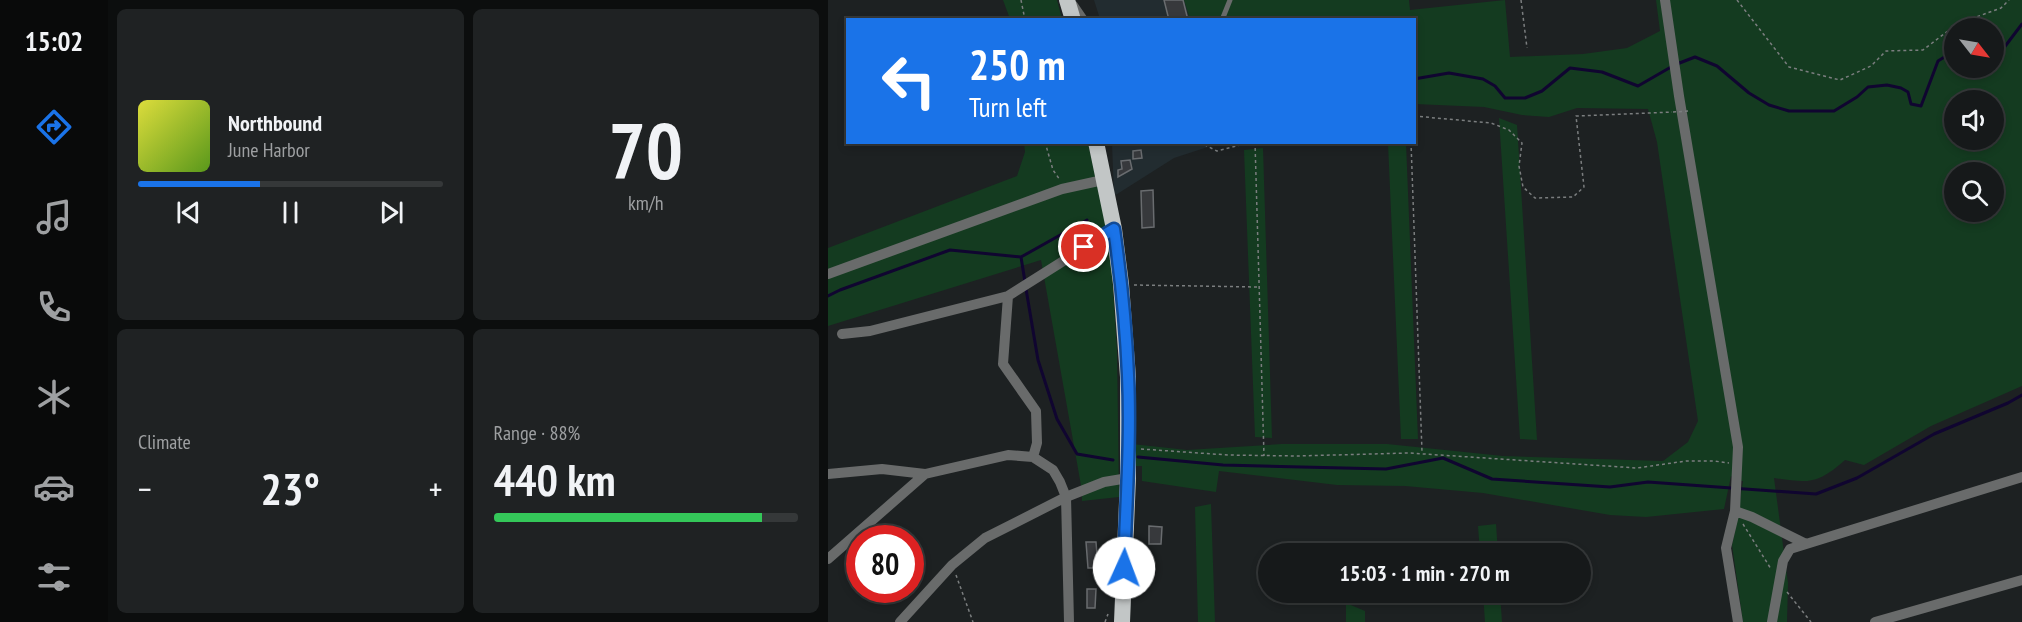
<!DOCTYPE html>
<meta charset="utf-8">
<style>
:root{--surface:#16191a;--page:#1f2223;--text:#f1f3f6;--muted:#9ea0a2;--line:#353839;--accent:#1a73e8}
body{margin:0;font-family:"PT Sans Narrow",sans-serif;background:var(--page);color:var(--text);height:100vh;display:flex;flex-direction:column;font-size:22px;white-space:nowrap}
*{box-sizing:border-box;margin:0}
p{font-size:20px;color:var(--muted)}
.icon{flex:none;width:33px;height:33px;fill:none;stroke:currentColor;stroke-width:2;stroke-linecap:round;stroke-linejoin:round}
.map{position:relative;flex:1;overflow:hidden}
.sheet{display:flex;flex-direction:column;gap:9px;padding:9px;background:#0c0e0e;width:720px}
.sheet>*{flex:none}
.hud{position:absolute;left:18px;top:18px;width:570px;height:126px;border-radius:0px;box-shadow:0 3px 9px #0003,0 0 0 2px var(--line);background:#1a73e8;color:#fff;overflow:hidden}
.needle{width:39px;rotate:121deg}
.tools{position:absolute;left:1116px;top:18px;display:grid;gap:12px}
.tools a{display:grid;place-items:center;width:60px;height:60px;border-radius:50%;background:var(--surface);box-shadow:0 3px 9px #0003,0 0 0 2px var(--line);font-size:30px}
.speed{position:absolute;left:18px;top:525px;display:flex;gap:12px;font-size:30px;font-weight:700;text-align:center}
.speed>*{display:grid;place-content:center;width:78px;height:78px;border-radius:50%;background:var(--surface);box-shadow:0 3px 9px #0003,0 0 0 2px var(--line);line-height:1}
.speed .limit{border:9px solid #d22;background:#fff;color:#111}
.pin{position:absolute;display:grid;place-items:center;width:51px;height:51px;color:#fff;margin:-26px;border:3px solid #fff;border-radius:50%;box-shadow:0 2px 6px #0007}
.me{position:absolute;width:66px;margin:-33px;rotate:2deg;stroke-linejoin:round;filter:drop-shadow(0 0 4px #0008)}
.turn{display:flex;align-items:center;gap:21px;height:126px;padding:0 24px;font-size:27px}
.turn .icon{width:78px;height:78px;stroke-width:2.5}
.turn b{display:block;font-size:42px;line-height:51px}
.big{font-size:45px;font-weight:700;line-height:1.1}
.sheet .tile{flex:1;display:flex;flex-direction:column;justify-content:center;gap:9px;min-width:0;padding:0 21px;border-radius:9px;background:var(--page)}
.sheet .dial{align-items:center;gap:0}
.dial b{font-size:78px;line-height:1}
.song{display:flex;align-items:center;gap:18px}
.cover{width:72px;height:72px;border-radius:9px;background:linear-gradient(135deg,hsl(60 70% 55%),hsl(90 70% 35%))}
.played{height:6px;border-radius:3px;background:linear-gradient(90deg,var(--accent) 40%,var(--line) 40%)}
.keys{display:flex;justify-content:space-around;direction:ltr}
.heat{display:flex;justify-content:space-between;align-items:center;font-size:33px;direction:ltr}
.charge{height:9px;border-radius:4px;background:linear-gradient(90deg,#34c759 88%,var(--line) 0)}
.sheet .tiles{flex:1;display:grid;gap:9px;grid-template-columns:repeat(2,1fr)}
.trip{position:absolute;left:430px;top:543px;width:333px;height:60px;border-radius:30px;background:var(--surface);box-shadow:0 3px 9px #0003,0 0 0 2px var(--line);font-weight:700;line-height:60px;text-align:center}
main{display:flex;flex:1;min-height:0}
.tab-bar{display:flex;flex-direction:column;width:108px;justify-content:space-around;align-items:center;background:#090a0a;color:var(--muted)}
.tab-bar .icon{width:42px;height:42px}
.tab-bar .current{color:var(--accent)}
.tab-bar b{font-size:27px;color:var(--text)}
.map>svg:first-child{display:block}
.built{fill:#222c30}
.green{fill:#143b20;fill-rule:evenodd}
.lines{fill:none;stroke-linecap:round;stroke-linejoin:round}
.stream{stroke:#100530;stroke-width:3}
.building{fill:#37393c;stroke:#696c6f;stroke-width:1.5}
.path{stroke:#7b7e7f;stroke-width:1.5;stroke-dasharray:3 3;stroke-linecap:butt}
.service{stroke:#696b6b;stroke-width:5}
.minor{stroke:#696b6b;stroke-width:10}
.trunk{stroke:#c2c6c6;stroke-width:16}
.path-bridge{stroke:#7b7e7f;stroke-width:1.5;stroke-dasharray:3 3;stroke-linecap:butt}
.route-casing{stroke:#114b97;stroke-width:15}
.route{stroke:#1a73e8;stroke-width:10}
</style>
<main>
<nav class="tab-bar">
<b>15:02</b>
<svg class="icon current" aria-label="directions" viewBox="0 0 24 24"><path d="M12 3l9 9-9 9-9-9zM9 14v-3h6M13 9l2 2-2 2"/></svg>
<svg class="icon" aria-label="music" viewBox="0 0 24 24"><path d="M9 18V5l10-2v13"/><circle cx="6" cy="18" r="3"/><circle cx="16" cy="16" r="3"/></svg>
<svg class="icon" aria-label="phone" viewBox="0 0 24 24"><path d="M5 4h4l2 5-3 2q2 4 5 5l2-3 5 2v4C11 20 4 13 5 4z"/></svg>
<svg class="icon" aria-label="climate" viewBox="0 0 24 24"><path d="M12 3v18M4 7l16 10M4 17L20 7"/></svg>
<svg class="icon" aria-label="car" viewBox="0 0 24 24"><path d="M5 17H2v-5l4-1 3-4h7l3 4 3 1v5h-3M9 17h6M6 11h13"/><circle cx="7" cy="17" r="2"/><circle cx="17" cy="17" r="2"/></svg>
<svg class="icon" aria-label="filters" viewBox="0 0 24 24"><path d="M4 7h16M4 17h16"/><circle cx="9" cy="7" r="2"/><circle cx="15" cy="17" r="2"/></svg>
</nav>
<section class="sheet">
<div class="tiles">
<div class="tile">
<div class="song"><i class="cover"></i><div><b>Northbound</b><p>June Harbor</p></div></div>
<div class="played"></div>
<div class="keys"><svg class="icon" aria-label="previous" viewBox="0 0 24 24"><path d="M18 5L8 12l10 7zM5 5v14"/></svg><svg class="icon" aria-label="pause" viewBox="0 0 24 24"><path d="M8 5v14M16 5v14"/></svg><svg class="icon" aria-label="next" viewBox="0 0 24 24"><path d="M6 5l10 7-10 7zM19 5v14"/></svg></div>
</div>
<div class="tile dial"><b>70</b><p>km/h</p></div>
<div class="tile"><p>Climate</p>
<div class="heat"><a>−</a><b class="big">23°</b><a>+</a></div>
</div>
<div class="tile"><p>Range · 88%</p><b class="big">440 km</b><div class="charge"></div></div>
</div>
</section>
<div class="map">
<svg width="1194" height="622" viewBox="0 0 1194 622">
<rect width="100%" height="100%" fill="#1d2122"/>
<!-- built -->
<path class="built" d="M 266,0 L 356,0 L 362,19 L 272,19 Z
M 389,142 L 389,144 L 346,158 L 286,196 L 284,143 Z"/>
<!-- green -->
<path class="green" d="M 175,0 L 229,0 L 234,19 L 182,19 Z
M 356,0 L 581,0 L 582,10 L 677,0 L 682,57 L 755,54 L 799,48 L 832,31 L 828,0 L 1194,0 L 1194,386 L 1103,426 L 1036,465 L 1017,460 C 989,485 980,483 946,478 L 960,583 L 959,622 L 915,622 L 904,545 L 908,527 L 915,481 L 911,481 L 903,476 L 896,509 L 818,517 L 782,515 L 655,493 L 577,486 L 509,485 L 391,471 L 388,492 L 314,481 L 314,466 L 305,466 L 304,444 L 359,450 L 454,444 L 559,444 L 675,456 L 835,461 L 860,442 L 870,421 L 829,142 L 820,109 L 749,108 L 721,117 L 694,115 L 656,107 L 587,104 L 586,20 L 362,19 ZM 1126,28 L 1166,28 L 1166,68 L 1126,68 ZM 1126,100 L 1166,100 L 1166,140 L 1126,140 ZM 1126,172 L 1166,172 L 1166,212 L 1126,212 Z
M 671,118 L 689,125 L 709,440 L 692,439 Z
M 196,143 L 260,143 L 282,243 L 289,350 L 291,497 L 254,501 L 254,491 L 213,260 L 0,326 L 0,248 L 189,176 L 197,152 Z
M 560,143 L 578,143 L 590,439 L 573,439 Z
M 435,148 L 444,438 L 427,437 L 416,150 Z
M 383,504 L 387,622 L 370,622 L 367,507 Z
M 668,524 L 670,553 L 652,553 L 650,526 Z
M 655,593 L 672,593 L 674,622 L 657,622 Z
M 518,603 L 537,611 L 537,622 L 518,622 Z"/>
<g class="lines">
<!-- stream -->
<path class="stream" d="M 1166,54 L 1172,53 L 1194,24
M 849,64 L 867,57 L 889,66 L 921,93 L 941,105 L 961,111 L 1006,111 L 1029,97 L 1040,87 L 1059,85 L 1073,88 L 1080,92 L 1083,104 L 1093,106 L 1110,61 L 1126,51
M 586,79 L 621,73 L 655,79 L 667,86 L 677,98 L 697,98 L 714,91 L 742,68 L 774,72 L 810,86 L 843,67
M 193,257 L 197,282
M 198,289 L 210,360 L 229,419 L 249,454 L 285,460
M 0,296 L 12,290 L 122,250 L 193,257 L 259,220
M 310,457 L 395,465 L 558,469 L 615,458 L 664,479 L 782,487 L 820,482 L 988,494 L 1029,478 L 1106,434 L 1180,403 L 1194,395"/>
</g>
<!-- building -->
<path class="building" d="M 336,0 L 355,0 L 360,20 L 341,20 Z
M 313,150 L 314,158 L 305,159 L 305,151 Z
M 302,160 L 304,169 L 290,177 L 290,170 L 294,169 L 293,161 Z
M 325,190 L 326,227 L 314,228 L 313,191 Z
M 321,526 L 334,527 L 333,544 L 321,544 Z
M 258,542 L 268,542 L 270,568 L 260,568 Z
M 259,589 L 268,589 L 267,608 L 259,608 Z"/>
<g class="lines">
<!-- path -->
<path class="path" d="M 193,0 L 197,20
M 693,0 L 699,48
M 909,0 L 961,67 L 1012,80 L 1043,66 L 1058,51 L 1095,50 L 1129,24 L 1173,8 L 1181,0
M 586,116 L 663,123 L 681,130 L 694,143 L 691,166 L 695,187 L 707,198 L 745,197 L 756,187 L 748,116 L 844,112
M 217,142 L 225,170 L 232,180
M 371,142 L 389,151 L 424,142
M 427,142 L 436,456
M 583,142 L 594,452
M 306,285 L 430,287
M 313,449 L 400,455 L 469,456 L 581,453 L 809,468 L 858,461 L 886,461 L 901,463
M 915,524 L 943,569
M 128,575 L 145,622
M 959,592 L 983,622
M 277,622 L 280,614"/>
<!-- service -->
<path class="service" d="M 247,4 L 258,20
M 394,20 L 402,0
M 270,145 L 281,142"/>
<!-- minor -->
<path class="minor" d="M 837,0 L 851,96 L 910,447 L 907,511 L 898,548 L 910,622
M 0,274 L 234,189 L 275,180
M 14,334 L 42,331 L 180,296
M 205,457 L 209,443 L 208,411 L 175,364 L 180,296 L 286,229
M 0,474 L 54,469 L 97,474 L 180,455 L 205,457 L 225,470 L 232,482 L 238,497 L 241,622
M 907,511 L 924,517 L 978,544
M 0,559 L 97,474
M 72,622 L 124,565 L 157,538 L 238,497 L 276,482 L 300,478
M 944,622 L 955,561 L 962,549 L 1194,477
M 1047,622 L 1194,580"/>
<!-- trunk -->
<path class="trunk" d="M 239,0 L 245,20
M 268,142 L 286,229 L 293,284 L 300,377 L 300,478 L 294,622"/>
<!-- path-bridge -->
<path class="path-bridge" d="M 845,112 L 862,111"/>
</g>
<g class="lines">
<defs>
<path id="route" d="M 256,247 L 286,229 C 293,278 298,326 300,375 C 303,439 298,504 296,568"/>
</defs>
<!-- route casing -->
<use href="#route" class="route-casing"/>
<!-- route -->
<use href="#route" class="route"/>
</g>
</svg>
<div class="tools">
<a><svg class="needle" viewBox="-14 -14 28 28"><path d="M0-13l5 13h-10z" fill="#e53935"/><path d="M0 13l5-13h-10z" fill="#9ea0a2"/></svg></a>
<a><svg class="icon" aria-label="sound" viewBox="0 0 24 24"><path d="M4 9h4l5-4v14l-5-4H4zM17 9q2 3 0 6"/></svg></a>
<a><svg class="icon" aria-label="search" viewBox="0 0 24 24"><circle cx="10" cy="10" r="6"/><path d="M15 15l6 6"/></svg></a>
</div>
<div class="speed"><div class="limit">80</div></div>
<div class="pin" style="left:256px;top:247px;background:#d93025"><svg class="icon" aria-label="arrive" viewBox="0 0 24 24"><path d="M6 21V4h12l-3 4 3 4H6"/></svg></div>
<svg class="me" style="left:296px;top:568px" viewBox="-20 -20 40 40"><circle r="19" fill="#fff"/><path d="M0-13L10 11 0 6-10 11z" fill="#1a73e8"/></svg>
<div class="trip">15:03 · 1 min · 270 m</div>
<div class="hud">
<div class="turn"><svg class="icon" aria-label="left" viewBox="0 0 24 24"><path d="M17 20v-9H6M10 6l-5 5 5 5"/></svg><div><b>250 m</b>Turn left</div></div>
</div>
</div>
</main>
